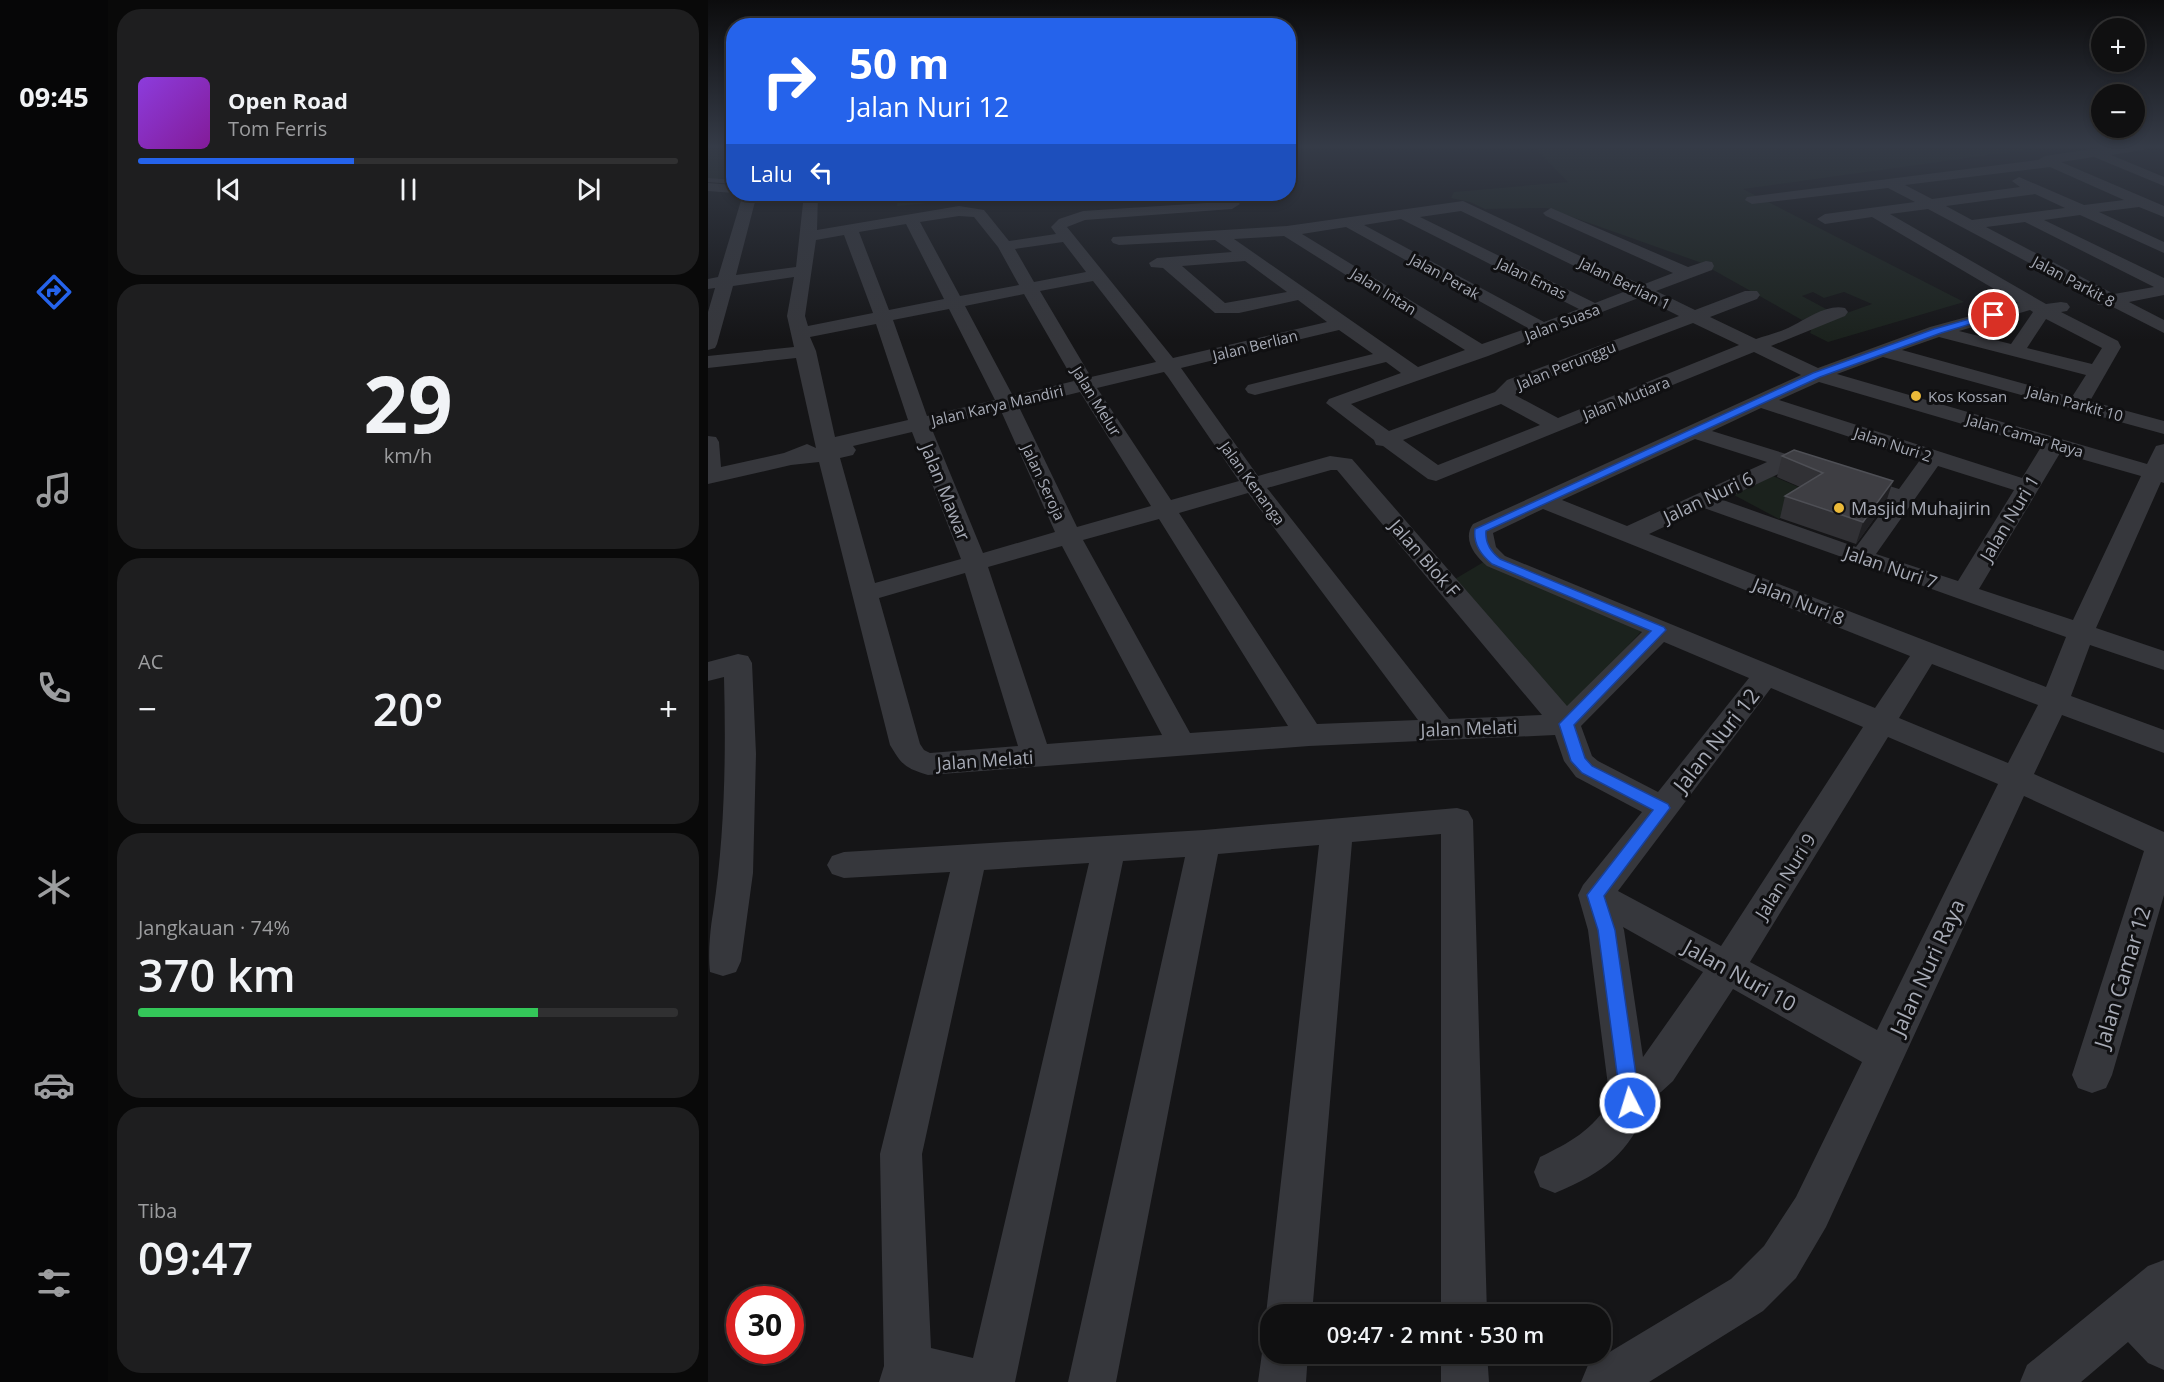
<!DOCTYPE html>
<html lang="id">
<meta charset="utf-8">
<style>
:root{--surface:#101011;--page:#1e1e1f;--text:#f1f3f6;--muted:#9c9d9f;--line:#303031;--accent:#2563eb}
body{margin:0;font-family:"Open Sans",sans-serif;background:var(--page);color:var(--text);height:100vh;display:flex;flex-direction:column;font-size:22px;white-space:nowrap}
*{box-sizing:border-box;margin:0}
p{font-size:20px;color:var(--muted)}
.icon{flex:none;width:33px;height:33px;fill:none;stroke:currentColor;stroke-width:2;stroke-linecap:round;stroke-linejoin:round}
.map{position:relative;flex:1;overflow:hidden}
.side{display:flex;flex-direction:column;gap:9px;padding:9px;background:#090909;width:600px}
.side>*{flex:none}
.hud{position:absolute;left:18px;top:18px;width:570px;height:183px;border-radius:24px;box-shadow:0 3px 9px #0003,0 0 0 2px var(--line);background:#2563eb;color:#fff;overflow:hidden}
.fabs{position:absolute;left:1383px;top:18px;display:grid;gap:12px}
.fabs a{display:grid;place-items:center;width:54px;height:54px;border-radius:50%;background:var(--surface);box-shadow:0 3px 9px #0003,0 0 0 2px var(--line);font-size:30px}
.speed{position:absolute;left:18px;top:1286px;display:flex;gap:12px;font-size:30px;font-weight:700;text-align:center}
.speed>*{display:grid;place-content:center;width:78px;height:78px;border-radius:50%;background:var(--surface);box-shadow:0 3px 9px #0003,0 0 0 2px var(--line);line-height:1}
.speed .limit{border:9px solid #d22;background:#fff;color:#111}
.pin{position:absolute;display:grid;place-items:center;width:51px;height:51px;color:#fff;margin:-26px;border:3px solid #fff;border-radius:50%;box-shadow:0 2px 6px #0007}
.me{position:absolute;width:66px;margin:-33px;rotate:355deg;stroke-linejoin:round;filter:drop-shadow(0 0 4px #0008)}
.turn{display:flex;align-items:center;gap:21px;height:126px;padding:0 24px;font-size:27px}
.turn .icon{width:78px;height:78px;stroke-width:2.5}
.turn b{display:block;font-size:42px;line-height:51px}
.then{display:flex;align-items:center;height:57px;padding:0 24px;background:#0003;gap:12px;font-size:22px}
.big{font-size:45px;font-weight:600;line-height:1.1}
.side .widget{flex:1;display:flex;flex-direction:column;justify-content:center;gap:9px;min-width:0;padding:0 21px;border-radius:24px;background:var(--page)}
.side .dial{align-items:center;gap:0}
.dial b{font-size:78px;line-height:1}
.song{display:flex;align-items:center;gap:18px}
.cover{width:72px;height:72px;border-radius:9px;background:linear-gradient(135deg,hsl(270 70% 55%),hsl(290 70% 35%))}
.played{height:6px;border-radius:3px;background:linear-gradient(90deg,var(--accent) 40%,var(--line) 40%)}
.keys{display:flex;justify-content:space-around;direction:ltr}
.heat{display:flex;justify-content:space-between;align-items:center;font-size:33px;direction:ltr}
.charge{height:9px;border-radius:4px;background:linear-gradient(90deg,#34c759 74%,var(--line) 0)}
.trip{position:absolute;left:552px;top:1304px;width:351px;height:60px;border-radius:24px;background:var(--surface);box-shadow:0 3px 9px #0003,0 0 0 2px var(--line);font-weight:600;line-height:60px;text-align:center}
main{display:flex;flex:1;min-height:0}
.tabs{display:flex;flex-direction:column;width:108px;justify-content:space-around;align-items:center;background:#060607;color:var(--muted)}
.tabs .icon{width:42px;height:42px}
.tabs .current{color:var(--accent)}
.tabs b{font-size:27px;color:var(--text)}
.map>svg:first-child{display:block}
.green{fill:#1b221d}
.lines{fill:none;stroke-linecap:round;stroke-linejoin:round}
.service{fill:#36373c;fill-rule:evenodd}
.minor{fill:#36373c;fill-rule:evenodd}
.wall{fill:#313135}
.shaded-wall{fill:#202023}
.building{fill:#3e3e43;stroke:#4e4f55;stroke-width:1.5}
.route{fill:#2563eb;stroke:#184099;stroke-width:1.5}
.poi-dot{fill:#ebb939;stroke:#101012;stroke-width:2}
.labels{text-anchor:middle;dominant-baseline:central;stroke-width:6;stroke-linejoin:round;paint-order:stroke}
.far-street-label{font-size:15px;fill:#a7abb6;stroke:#101012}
.far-poi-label{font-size:15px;fill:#a7abb6;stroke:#101012;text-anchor:start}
.street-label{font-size:18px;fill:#a7abb6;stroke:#101012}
.poi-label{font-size:18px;fill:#a7abb6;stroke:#101012;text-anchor:start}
.near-street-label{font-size:21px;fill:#a7abb6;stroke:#101012}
</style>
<main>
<nav class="tabs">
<b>09:45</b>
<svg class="icon current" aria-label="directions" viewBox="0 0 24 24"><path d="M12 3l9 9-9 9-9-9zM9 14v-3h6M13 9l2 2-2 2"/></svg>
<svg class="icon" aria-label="music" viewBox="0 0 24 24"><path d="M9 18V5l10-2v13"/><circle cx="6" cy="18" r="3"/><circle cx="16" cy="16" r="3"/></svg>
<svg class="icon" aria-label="phone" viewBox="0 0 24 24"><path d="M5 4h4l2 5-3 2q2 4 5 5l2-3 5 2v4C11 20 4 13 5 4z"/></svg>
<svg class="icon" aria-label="climate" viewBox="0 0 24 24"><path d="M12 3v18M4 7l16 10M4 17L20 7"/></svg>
<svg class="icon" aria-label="car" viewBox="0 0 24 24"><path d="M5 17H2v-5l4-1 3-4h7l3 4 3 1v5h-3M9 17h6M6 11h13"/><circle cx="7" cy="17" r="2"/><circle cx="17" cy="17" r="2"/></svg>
<svg class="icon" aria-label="filters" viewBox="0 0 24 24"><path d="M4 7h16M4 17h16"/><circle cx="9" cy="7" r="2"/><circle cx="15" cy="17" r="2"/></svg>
</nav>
<section class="side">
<div class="widget">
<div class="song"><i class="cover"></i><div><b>Open Road</b><p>Tom Ferris</p></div></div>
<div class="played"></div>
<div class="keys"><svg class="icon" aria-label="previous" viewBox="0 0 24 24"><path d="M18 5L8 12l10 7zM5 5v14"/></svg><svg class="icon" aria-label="pause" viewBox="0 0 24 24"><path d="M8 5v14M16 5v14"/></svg><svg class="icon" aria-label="next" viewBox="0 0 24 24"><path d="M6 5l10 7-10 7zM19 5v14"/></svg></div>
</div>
<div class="widget dial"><b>29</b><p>km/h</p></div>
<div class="widget"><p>AC</p>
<div class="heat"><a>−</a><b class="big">20°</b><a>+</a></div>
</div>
<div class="widget"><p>Jangkauan · 74%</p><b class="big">370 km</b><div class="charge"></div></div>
<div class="widget"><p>Tiba</p><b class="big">09:47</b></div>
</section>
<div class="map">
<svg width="1456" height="1382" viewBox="0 0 1456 1382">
<rect width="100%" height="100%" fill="#151517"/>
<!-- green -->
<path class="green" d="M 0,146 L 25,146 L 25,174 L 20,181 L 0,178 Z
M 825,146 L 1310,146 L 1317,150 L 1035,189 L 1256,302 L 1120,342 L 1102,333 L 1105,325 L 1164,304 L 1136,292 L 1116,298 L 1105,292 L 1094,296 L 1120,310 L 1094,320 L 991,262 L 839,208 L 777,209 L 762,202 L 743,198 L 746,192 L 860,182 Z
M 190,194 L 316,194 L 189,206 Z
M 1065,476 L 1109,495 L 1071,519 L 1026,495 Z
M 779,560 L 938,626 L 862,711 L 747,579 Z"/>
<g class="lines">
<!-- service -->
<path class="service" d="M 0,178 L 26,180 L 26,184 L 0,182 Z"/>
<!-- minor -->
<path class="minor" d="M 1404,146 L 1441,146 L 1435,150 L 1403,155 L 1456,177 L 1456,186 L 1386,157 L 1353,162 L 1456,206 L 1456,217 L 1431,207 L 1391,212 L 1456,242 L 1456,253 L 1372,215 L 1336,220 L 1456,278 L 1456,295 L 1421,302 L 1456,320 L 1456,333 L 1401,305 L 1390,305 L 1387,301 L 1389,299 L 1220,209 L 1182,214 L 1338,304 L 1353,302 L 1359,303 L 1362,307 L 1359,311 L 1353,312 L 1410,341 L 1413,347 L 1382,401 L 1456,421 L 1456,434 L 1175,357 L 1129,374 L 1439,464 L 1448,446 L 1456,444 L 1456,483 L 1453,482 L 1388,628 L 1456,651 L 1456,670 L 1382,645 L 1363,696 L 1456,730 L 1456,753 L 1354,715 L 1326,774 L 1456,832 L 1456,895 L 1404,1075 L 1398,1088 L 1384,1093 L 1370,1088 L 1364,1075 L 1436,851 L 1316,796 L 1118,1227 L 1088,1278 L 1055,1311 L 941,1382 L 873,1382 L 880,1365 L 1023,1279 L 1056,1246 L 1088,1197 L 1154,1062 L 1025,989 L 965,1081 L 953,1092 L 941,1097 L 942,1103 C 919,1155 899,1171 847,1193 L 832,1187 L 826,1172 L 832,1157 C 861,1143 885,1130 902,1101 L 880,930 L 870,895 L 875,885 L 934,812 L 868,777 L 856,761 L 847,735 L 601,746 L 220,775 C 197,768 194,765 182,745 L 111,462 L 83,465 L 0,484 L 0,436 L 8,437 L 11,442 L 13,467 L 76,453 L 99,444 L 108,448 L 88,358 L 0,368 L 0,356 L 86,347 L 79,316 L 86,277 L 25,286 L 9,344 L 7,348 L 0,350 L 0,312 L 7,288 L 0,289 L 0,279 L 10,277 L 35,194 L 49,194 L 28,275 L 88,267 L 96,194 L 110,194 L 109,230 L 251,206 L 276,210 L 301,241 L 348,234 L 343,227 L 351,219 L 375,211 L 529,201 L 532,204 L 524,209 L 377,220 L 359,227 L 465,358 L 619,322 L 590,300 L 531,313 L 507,313 L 455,268 L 443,267 L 441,263 L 449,258 L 524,252 L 507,240 L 411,245 L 405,243 L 403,240 L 405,237 L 579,226 L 755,201 L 934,285 L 965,273 L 838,216 L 835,213 L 843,208 L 980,267 L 998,261 L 1004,262 L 1006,266 L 1004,270 L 948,291 L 987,310 L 1037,291 L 1049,291 L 1052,295 L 1049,299 L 1002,317 L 1048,339 C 1060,335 1073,332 1084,326 C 1100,318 1119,304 1137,308 L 1140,312 L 1137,316 L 1063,346 L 1110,368 L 1222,327 L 1310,303 L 1164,217 L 1117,224 L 1109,219 L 1117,214 L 1207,202 L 1180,188 L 1044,204 L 1037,200 L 1039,197 L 1330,160 L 1337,156 ZM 1342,167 L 1416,200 L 1376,205 L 1311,177 L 1304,181 L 1312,187 L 1224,199 L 1197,185 ZM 1327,194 L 1357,208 L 1264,220 L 1238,206 ZM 753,211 L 918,291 L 887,303 L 712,217 ZM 251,216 L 266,217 L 290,247 L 311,285 L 252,296 L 212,222 ZM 693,219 L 871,309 L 836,322 L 656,225 ZM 1317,222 L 1446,287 L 1406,294 L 1278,227 ZM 198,224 L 236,299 L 181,310 L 151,232 ZM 638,227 L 820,328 L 774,344 L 594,234 ZM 136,235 L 165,313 L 100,326 L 97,316 L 108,240 ZM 576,236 L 757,350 L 710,367 L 526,239 ZM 355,242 L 378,272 L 326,282 L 307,249 ZM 537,261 L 579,292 L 517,303 L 474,266 ZM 385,281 L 448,362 L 383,377 L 332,291 ZM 316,294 L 366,381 L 305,396 L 257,306 ZM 933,297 L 971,316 L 799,380 L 787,392 L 681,431 L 643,404 L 780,356 ZM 241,309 L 287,400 L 219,416 L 185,320 ZM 1322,310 L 1325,312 L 1303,344 L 1251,331 ZM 1338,319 L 1394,348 L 1384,364 L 1319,348 ZM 985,323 L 1031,345 L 850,418 L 807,395 L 813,388 ZM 168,324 L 200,420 L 127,437 L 108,351 L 102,337 ZM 631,330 L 665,354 L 540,385 L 537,389 L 540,393 L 547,395 L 678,362 L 693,373 L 621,399 L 618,403 L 666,440 L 668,445 L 675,446 L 720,479 L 728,481 L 1046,352 L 1093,375 L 765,524 C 754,539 767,556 779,566 L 934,632 L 859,706 L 644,459 L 622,456 L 550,476 L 473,368 ZM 1231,337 L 1378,375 L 1364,397 L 1194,350 ZM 456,372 L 460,377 L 531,481 L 463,500 L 389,388 ZM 1111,382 L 1333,447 L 1314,478 L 1071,400 ZM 372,392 L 443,506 L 369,527 L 311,407 ZM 793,404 L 832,425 L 730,465 L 695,440 ZM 1053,408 L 1212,460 L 1191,489 L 1004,431 ZM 293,411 L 347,532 L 275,553 L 223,427 ZM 204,432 L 253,559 L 167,583 L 132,458 L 145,455 L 148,450 L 145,446 ZM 987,439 L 1059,462 L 919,526 L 854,500 ZM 1352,453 L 1433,476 L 1365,620 L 1271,589 ZM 1230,466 L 1306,490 L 1250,581 L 1168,554 ZM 1081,469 L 1182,501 L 1148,547 L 1015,500 ZM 623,470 L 629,470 L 834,715 L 741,719 L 559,488 ZM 540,493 L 710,720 L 609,724 L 471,513 ZM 996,508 L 1358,637 L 1338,687 L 941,534 ZM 835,509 L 1202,656 L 1167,708 L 797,556 L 788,547 L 785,533 ZM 451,519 L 580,726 L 482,733 L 375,540 ZM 354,546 L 454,735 L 339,744 L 280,567 ZM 257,573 L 310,746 L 222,753 L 216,750 L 212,744 L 171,598 ZM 956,642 L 1041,678 L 950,792 L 890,761 L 884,756 L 873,726 ZM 1224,664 L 1330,705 L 1300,763 L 1191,718 ZM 1063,688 L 1155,727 L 1013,946 L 910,891 ZM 1180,737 L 1290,784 L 1169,1030 L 1042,962 ZM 915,927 L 995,972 L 935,1057 L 916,930 Z
M 0,183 L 26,185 L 26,193 L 0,191 Z
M 30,654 L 40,656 L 44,663 L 48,754 L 45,873 L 33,961 L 28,972 L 15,976 L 2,972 C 0,955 2,930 5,913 C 17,835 18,755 16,677 L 0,681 L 0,662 Z
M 749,808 L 760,811 L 765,820 L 779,1314 L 733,1314 L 733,834 L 644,842 L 604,1314 L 562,1314 L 562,1325 L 558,1314 L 611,845 L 510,854 L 408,1382 L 360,1382 L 477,857 L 415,861 L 307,1382 L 171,1382 L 176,1366 L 172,1154 L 242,872 L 136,878 L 124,874 L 119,865 L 124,856 L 136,852 L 496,830 ZM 381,863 L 265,1358 L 223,1348 L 214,1154 L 276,870 Z
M 1456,1260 L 1456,1370 L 1440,1363 L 1420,1342 L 1373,1382 L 1312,1382 L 1319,1365 L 1440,1266 Z
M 560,1336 L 562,1336 L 562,1353 L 600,1353 L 598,1382 L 550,1382 L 554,1353 Z
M 733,1353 L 779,1353 L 781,1382 L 733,1382 Z"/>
</g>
<!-- wall -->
<path class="wall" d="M 1074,456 L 1185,481 L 1178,502 L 1148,544 L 1072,518 L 1077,496 L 1092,487 L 1069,477 Z"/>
<!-- shaded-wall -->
<path class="shaded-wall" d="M 1185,481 L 1178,502 L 1148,544 L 1155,522 Z"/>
<!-- building -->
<path class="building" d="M 1086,450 L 1185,481 L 1155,522 L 1077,496 L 1115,473 L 1074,456 Z"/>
<!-- sky -->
<linearGradient id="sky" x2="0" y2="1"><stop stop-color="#0c0c0d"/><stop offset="0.43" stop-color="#353b47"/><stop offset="1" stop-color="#353b47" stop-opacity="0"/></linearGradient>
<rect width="1456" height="340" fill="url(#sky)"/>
<!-- route -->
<path class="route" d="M 1286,312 L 1289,313 L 1289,316 L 1233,333 L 1112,377 L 778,531 C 777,542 783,552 792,559 L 956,627 L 958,630 L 866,725 L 877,758 L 884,766 L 960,804 L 962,808 L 896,896 L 907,930 L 932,1103 L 929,1109 L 922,1112 L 916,1109 L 913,1103 L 890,930 L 879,895 L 945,810 L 874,773 L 863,761 L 851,724 L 943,631 L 784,564 C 773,555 765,543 767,529 L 1105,373 L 1226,329 Z"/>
<!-- markers -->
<g class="poi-dot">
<circle cx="1208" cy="396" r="6"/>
<circle cx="1131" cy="508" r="6"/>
</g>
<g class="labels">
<!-- far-street labels -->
<g class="far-street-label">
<text transform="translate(737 276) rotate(29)">Jalan Perak</text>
<text transform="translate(824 278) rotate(26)">Jalan Emas</text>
<text transform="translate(1366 281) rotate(28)">Jalan Parkit 8</text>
<text transform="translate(917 283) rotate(26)">Jalan Berlian 1</text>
<text transform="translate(676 291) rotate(32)">Jalan Intan</text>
<text transform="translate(854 322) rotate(-21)">Jalan Suasa</text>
<text transform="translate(547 345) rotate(-14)">Jalan Berlian</text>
<text transform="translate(858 365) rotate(-22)">Jalan Perunggu</text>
<text transform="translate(918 398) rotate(-22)">Jalan Mutiara</text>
<text transform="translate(389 401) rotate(58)">Jalan Melur</text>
<text transform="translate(1367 403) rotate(15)">Jalan Parkit 10</text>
<text transform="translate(289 405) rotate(-13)">Jalan Karya Mandiri</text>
<text transform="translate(1317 435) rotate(16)">Jalan Camar Raya</text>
<text transform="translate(1185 444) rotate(18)">Jalan Nuri 2</text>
<text transform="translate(336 482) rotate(65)">Jalan Seroja</text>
<text transform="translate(545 483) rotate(54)">Jalan Kenanga</text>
</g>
<!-- far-poi labels -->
<g class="far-poi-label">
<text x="1220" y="396">Kos Kossan</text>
</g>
<!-- street labels -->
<g class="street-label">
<text transform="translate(238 492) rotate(68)">Jalan Mawar</text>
<text transform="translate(1000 497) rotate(-25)">Jalan Nuri 6</text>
<text transform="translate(1301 518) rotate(-59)">Jalan Nuri 1</text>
<text transform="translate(717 558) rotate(49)">Jalan Blok F</text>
<text transform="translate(1183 567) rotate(19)">Jalan Nuri 7</text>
<text transform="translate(1091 601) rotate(22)">Jalan Nuri 8</text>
<text transform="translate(761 728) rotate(-2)">Jalan Melati</text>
<text transform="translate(277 760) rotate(-4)">Jalan Melati</text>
<text transform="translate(1077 876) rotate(-58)">Jalan Nuri 9</text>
</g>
<!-- poi labels -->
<g class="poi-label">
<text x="1143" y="508">Masjid Muhajirin</text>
</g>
<!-- near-street labels -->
<g class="near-street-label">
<text transform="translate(1008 740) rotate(-52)">Jalan Nuri 12</text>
<text transform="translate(1219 967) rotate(-65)">Jalan Nuri Raya</text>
<text transform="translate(1032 975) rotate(29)">Jalan Nuri 10</text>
<text transform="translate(1414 977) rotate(-73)">Jalan Camar 12</text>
</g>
</g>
</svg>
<div class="fabs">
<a>+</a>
<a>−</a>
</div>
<div class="speed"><div class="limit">30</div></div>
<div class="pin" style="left:1286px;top:315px;background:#d93025"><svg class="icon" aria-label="arrive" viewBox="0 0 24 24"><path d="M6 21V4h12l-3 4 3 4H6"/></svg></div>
<svg class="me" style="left:922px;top:1103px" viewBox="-20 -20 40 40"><circle r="17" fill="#2563eb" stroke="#fff" stroke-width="3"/><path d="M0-11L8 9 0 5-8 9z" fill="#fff"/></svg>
<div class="trip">09:47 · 2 mnt · 530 m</div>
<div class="hud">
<div class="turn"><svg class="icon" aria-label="right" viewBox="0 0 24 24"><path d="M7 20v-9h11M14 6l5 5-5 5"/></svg><div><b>50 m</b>Jalan Nuri 12</div></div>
<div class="then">Lalu<svg class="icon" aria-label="left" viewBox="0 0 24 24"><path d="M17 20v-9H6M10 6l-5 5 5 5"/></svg></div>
</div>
</div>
</main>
